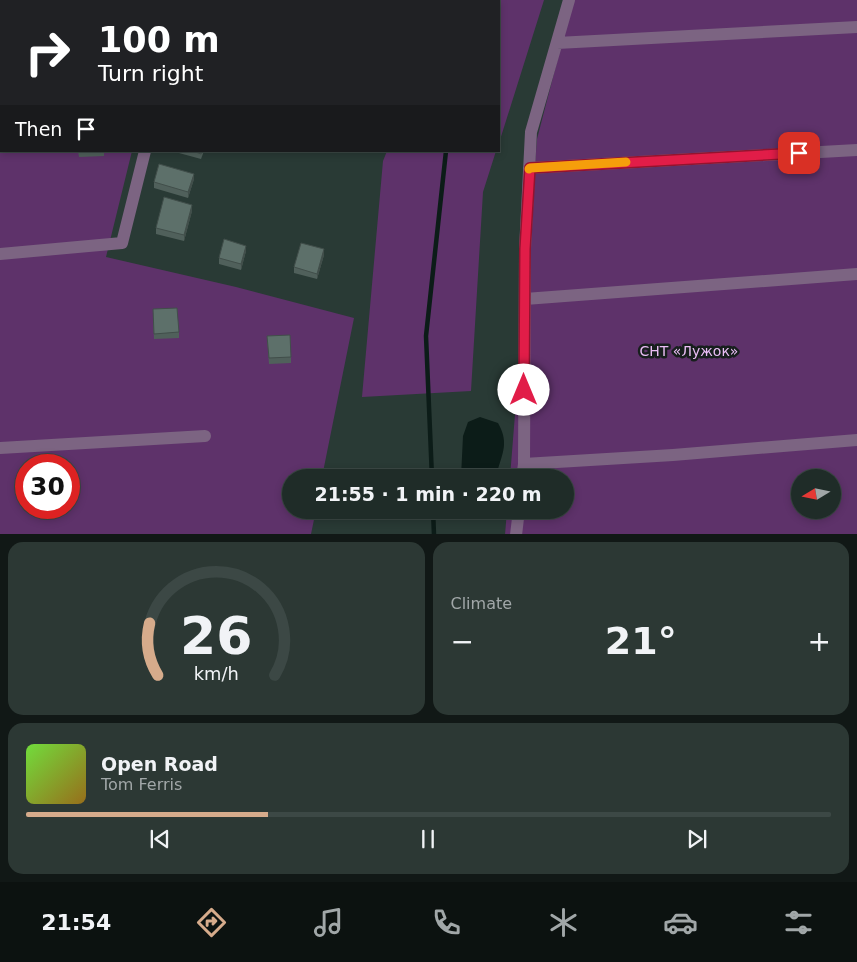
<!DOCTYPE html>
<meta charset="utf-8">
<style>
:root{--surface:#1f2c28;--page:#2c3834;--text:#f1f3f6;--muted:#a1a7a8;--line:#3c4845;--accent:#d6ab8b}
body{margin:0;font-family:"DejaVu Sans",sans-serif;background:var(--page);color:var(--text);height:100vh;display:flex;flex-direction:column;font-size:19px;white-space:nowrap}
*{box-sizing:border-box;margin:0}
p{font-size:16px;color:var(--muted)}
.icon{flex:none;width:28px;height:28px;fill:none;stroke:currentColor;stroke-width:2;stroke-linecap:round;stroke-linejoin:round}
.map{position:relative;height:534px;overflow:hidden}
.details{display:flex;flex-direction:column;gap:8px;padding:8px;background:#111816;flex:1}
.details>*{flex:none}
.top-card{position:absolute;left:0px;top:0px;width:500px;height:152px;box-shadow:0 2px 8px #0003,0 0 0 1px var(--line);background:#202124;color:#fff;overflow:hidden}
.needle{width:32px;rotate:260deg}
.controls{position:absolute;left:791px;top:469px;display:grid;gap:10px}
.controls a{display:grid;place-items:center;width:50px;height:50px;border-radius:50%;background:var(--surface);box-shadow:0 2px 8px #0003,0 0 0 1px var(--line);font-size:25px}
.speed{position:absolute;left:15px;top:454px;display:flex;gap:10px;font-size:25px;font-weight:700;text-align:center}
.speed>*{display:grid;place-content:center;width:65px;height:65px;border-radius:50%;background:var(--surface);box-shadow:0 2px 8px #0003,0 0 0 1px var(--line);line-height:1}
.speed .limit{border:8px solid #d22;background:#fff;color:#111}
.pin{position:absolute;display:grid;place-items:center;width:42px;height:42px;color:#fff;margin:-21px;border-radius:10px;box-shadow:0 2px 8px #0006}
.me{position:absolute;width:55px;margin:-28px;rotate:0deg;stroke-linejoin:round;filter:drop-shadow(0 0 4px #0008)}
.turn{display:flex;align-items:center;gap:18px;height:105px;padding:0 15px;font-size:22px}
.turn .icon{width:65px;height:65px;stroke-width:2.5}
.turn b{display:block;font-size:35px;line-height:42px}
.then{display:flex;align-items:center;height:48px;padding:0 15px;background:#0003;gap:10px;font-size:19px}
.big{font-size:38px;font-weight:800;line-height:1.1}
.details .widget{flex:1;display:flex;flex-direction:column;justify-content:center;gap:8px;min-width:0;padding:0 18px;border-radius:15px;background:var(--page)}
.details .dial{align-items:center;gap:0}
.dial svg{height:130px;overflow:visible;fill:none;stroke:var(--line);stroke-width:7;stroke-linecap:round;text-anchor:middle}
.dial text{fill:var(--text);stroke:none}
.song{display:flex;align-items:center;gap:15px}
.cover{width:60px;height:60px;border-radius:8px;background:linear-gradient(135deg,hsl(100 70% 55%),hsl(40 70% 35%))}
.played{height:5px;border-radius:2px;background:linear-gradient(90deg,var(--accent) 30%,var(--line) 30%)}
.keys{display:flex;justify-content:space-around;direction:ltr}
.heat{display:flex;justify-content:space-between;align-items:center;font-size:28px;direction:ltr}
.details .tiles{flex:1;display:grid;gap:8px;grid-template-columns:1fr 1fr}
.widget:last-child{grid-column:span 2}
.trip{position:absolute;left:282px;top:469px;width:292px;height:50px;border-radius:25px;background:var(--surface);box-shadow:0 2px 8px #0003,0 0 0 1px var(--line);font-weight:800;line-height:50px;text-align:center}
.tabs{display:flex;height:80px;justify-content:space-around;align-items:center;background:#0c1210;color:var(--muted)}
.tabs .icon{width:35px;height:35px}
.tabs .selected{color:var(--accent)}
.tabs b{font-size:22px;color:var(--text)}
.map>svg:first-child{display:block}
.green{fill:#5e326a;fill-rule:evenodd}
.water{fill:#0c1c18}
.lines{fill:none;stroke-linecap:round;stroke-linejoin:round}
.stream{stroke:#0c1c18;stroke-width:4.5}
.minor{stroke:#7c6482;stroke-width:12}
.wall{fill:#50605b}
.shaded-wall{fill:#414e4a}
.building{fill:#5d706a;stroke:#414e4a}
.route-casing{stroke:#92132f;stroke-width:12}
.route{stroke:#e11d48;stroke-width:9}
.slow{stroke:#f59e0b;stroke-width:9}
.labels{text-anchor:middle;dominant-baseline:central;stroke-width:5;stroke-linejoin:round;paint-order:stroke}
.park-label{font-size:14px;fill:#ebbef6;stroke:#171f1d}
</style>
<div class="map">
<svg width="857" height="535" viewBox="0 0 857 535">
<rect width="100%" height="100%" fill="#293a35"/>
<!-- green -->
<path class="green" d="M 0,0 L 169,0 L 1,1 L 1,151 L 132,151 L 106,257 L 236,287 L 354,318 L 322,477 L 291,478 L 291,510 L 316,510 L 311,534 L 0,534 ZM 26,465 L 69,465 L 69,508 L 26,508 Z
M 440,0 L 544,0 L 499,143 L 499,1 L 439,1 Z
M 573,0 L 857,0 L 857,534 L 505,535 L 507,510 L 566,510 L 566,478 L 510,477 L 537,139 ZM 800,478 L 832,478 L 832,510 L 800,510 Z
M 387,151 L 496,151 L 483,192 L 471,391 L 362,397 L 383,161 Z"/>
<!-- water -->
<path class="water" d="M 480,417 L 498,423 C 508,441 504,450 498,469 L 481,477 L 461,477 L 463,436 L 468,422 Z"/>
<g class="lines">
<!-- stream -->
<path class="stream" d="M 484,1 L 484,0
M 432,478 L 426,336 L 446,151
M 433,510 L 434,535"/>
<!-- minor -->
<path class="minor" d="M 182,1 L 182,0
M 557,43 L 857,27
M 0,74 L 1,73
M 529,168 L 857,150
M 0,254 L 122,243 L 145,151
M 525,299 L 857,274
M 0,448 L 205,436
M 524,464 L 673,455 L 857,440
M 522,478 L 524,464 L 525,249 L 531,132 L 569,0
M 516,535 L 519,510"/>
</g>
<!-- wall -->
<path class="wall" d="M 78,151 L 104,151 L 104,156 L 79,157 Z
M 179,151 L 204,151 L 201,159 L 179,153 Z
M 194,179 L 188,198 L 154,188 L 154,182 Z
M 192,211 L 184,241 L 156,234 L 156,228 Z
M 246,251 L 241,270 L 219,264 L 219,258 Z
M 324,255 L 317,279 L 294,273 L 294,267 Z
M 153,315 L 179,332 L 179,338 L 154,339 Z
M 267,336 L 291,357 L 291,363 L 269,364 Z"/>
<!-- shaded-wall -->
<path class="shaded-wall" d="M 194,174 L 194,179 L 188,198 L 188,192 Z
M 192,205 L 192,211 L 184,241 L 184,235 Z
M 246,246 L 246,251 L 241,270 L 241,264 Z
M 324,249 L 324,255 L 317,279 L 317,274 Z"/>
<!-- building -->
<path class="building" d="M 101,0 L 126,0 L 126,1 L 101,1 Z
M 193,151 L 202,151 L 201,154 Z
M 159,164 L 194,174 L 188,192 L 154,182 Z
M 164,197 L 192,205 L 184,235 L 156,228 Z
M 224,239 L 246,246 L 241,264 L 219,258 Z
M 301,243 L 324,249 L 317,274 L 294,267 Z
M 177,308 L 179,332 L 154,334 L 153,309 Z
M 290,335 L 291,357 L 269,358 L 267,336 Z"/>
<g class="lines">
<defs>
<path id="route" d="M 524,390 L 525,249 L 530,168 L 799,153"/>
</defs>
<!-- route casing -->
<use href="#route" class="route-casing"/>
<!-- route -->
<use href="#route" class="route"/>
<!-- slow -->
<path class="slow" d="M 529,169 L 530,168 L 626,162"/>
</g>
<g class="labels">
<!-- park labels -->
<g class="park-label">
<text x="689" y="351">СНТ «Лужок»</text>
</g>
</g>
</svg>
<div class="controls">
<a><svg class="needle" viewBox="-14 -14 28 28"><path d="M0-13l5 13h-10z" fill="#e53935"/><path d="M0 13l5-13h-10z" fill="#a1a7a8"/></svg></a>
</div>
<div class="speed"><div class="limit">30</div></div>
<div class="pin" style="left:799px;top:153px;background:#d93025"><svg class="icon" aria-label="arrive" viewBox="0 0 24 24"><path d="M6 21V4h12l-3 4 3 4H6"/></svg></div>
<svg class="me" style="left:524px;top:390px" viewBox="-20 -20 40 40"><circle r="19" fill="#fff"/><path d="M0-13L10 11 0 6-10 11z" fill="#e11d48"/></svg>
<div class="trip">21:55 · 1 min · 220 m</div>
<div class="top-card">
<div class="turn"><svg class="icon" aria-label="right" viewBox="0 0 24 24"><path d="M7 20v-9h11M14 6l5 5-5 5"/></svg><div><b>100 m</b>Turn right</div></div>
<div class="then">Then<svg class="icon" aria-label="arrive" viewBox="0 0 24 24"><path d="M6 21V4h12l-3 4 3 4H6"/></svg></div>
</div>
</div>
<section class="details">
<div class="tiles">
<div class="widget dial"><svg viewBox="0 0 100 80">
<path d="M14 69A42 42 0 1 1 86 69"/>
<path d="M14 69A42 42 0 0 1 9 37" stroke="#d6ab8b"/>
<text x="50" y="56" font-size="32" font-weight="700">26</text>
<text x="50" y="72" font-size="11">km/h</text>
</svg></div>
<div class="widget"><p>Climate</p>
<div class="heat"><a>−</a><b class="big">21°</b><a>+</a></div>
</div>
<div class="widget">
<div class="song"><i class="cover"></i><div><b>Open Road</b><p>Tom Ferris</p></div></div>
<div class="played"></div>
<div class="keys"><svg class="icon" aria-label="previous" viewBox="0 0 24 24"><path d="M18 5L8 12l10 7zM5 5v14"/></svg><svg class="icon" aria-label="pause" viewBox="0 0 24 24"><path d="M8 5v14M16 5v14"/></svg><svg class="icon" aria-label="next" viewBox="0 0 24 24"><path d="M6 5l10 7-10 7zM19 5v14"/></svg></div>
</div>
</div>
</section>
<nav class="tabs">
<b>21:54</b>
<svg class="icon selected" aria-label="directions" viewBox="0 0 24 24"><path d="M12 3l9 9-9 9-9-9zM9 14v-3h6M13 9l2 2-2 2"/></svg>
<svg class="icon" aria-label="music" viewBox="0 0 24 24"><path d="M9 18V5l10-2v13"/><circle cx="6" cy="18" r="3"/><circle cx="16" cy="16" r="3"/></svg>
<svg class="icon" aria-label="phone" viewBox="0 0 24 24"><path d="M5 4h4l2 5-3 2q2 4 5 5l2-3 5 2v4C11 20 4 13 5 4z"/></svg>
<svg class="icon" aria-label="climate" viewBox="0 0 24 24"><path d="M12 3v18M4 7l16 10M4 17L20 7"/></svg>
<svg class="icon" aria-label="car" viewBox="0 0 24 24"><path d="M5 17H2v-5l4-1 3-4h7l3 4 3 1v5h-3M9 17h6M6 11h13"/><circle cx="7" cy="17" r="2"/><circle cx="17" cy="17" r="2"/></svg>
<svg class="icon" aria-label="filters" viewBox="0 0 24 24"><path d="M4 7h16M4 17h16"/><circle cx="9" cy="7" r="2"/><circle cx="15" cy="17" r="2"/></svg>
</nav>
